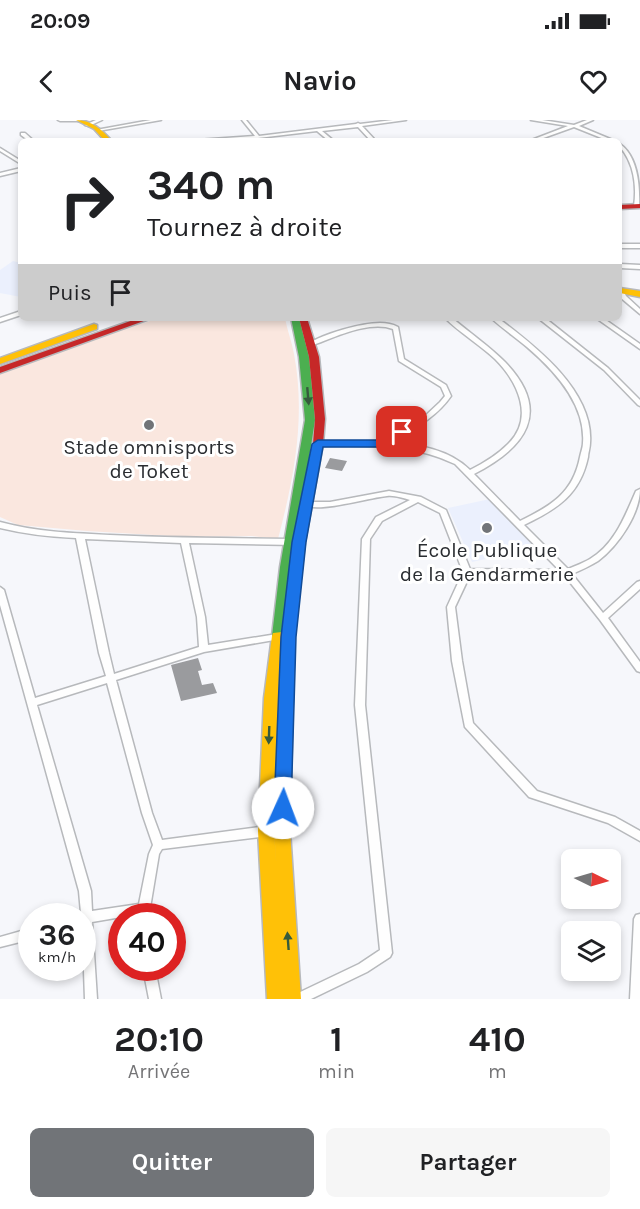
<!DOCTYPE html>
<html lang="fr">
<head>
<meta charset="utf-8">
<style>
	body { margin:0; font-family:Karla,sans-serif; background:#f6f6f6; color:#202124; height:100vh; display:flex; flex-direction:column; font-size:22px; white-space:nowrap }
	* { box-sizing:border-box; margin:0 }
	p { font-size:20px; color:#757577 }
	.icon { flex:none; width:33px; height:33px; fill:none; stroke:currentColor; stroke-width:2; stroke-linecap:round; stroke-linejoin:round }
	.map { position:relative; height:879px; overflow:hidden }
	.panel { display:flex; flex-direction:column; background:#fff; flex:1 }
	.panel>* { flex:none }
	.guide { position:absolute; left:18px; top:18px; width:604px; height:183px; border-radius:9px; box-shadow:0 3px 9px #0003; background:#fff; color:#202124; overflow:hidden }
	.needle { width:39px; rotate:95deg }
	.buttons { position:absolute; left:561px; top:729px; display:grid; gap:12px }
	.buttons a { display:grid; place-items:center; width:60px; height:60px; border-radius:9px; background:#fff; box-shadow:0 3px 9px #0003; font-size:30px }
	.speed { position:absolute; left:18px; top:783px; display:flex; gap:12px; font-size:30px; font-weight:700; text-align:center }
	.speed>* { display:grid; place-content:center; width:78px; height:78px; border-radius:50%; background:#fff; box-shadow:0 3px 9px #0003; line-height:1 }
	.speed small { font-size:15px; font-weight:400 }
	.speed .limit { border:9px solid #d22; background:#fff; color:#111 }
	.pin { position:absolute; display:grid; place-items:center; width:51px; height:51px; color:#fff; margin:-26px; border-radius:12px; box-shadow:0 3px 9px #0006 }
	.me { position:absolute; width:66px; margin:-33px; rotate:2deg; stroke-linejoin:round; filter:drop-shadow(0 0 4px #0008) }
	.turn { display:flex; align-items:center; gap:21px; height:126px; padding:0 30px; font-size:27px }
	.turn .icon { width:78px; height:78px; stroke-width:2.5 }
	.turn b { display:block; font-size:42px; line-height:51px }
	.then { display:flex; align-items:center; height:57px; padding:0 30px; background:#0003; gap:12px; font-size:22px }
	.eta { display:flex; justify-content:space-evenly; align-items:center; height:102px; text-align:center }
	.eta b { font-size:36px; font-weight:700; line-height:42px }
	.primary-button { display:flex; gap:12px; margin-top:auto; padding:12px 30px }
	.primary-button a { flex:1; height:69px; border-radius:9px; background:#717478; color:#fff; font-size:24px; font-weight:700; line-height:69px; text-align:center }
	.primary-button a+a { background:#f6f6f6; color:#202124 }
	.status { display:flex; justify-content:space-between; align-items:center; height:42px; padding:0 30px; background:#fff; direction:ltr }
	.status svg { height:16px; fill:currentColor }
	header { display:flex; justify-content:space-between; align-items:center; height:78px; padding:0 30px; background:#fff; font-size:27px; font-weight:700 }
	.map>svg:first-child { display:block }
	.built { fill:#ebf0fd }
	.green { fill:#fae7df }
	.building { fill:#9a9b9e }
	.lines { fill:none; stroke-linecap:round; stroke-linejoin:round }
	.street-casing { stroke:#b7b9bc; stroke-width:3 }
	.fast-casing { stroke:#b7b9bc; stroke-width:3 }
	.slow-casing { stroke:#b7b9bc; stroke-width:3 }
	.jam-casing { stroke:#b7b9bc; stroke-width:3 }
	.street { fill:#fefefe; fill-rule:evenodd }
	.fast { fill:#4caf50; fill-rule:evenodd }
	.slow { fill:#ffc107; fill-rule:evenodd }
	.jam { fill:#c62828; fill-rule:evenodd }
	.oneway { fill:#365a3c }
	.route { fill:#1a73e8; stroke:#114b97; stroke-width:1.5 }
	.poi-dot { fill:#717478; stroke:#fff; stroke-width:2 }
	.labels { text-anchor:middle; stroke-width:6; stroke-linejoin:round; paint-order:stroke }
	.poi-label { font-size:21px; fill:#2a2d31; stroke:#fff }
</style>
</head>
<body>
<div class="status"><b>20:09</b><svg viewBox="0 0 49 12"><path d="M0 12V9h3v3zM5 12V6h3v6zM10 12V3h3v9zM15 12V0h3v12zM26 1h20v11H26zM47 4h2v5h-2z"/></svg></div>
<header><svg class="icon" aria-label="back" viewBox="0 0 24 24"><path d="M15 5l-7 7 7 7"/></svg>Navio<svg class="icon" aria-label="heart" viewBox="0 0 24 24"><path d="M12 20l-8-8c-3-5 5-10 8-4 3-6 11-1 8 4z"/></svg></header>
<div class="map">
<svg width="640" height="879" viewBox="0 0 640 879">
	<rect width="100%" height="100%" fill="#f6f7fb"/>
	<path class="built" d="M13 141 21 143V177L0 173V150Z
		M490 379 515 405 535 428 472 442 448 388Z"/>
	<path class="green" d="M160 198H285C287 210 292 222 294 234 306 297 294 358 278 419L252 416 187 417 87 411 18 405 0 397V252L97 217Z"/>
	<path class="building" d="M330 338 347 341 342 351 325 348Z
		M198 538 202 550 198 551 202 565 213 563 217 573 181 581 171 545Z"/>
	<g class="lines">
		<g class="street-casing">
			<path id="street" d="M58 0H81L79 1H60Z
				M96 0H102L89 6 85 5Z
				M151 0H161L98 11 96 10Z
				M242 0H246L259 16 356 4 358 3 360 4 393 0H406L362 6 376 21H371L358 7 322 11 334 21H329L317 11 258 18 195 21 197 20 255 16Z
				M531 0H542L574 5 587 0H593L579 6 615 21H609L574 7 535 21H529L568 6Z
				M23 13H25L34 21H29L21 15V13Z
				M620 24C638 37 640 67 639 87L634 86C637 66 634 43 620 27Z
				M0 28 21 41V44L0 31Z
				M21 48V51L0 56V53Z
				M620 124H640V128H620Z
				M620 144 640 145V149L620 148Z
				M620 170H623L626 176 640 189V194L621 178Z
				M21 191V195L0 202V198Z
				M445 198H452C470 213 489 226 505 242 553 292 525 328 474 354L520 401C551 386 573 373 580 337 581 332 583 327 583 323 586 284 554 250 527 227 515 217 502 208 491 198H498C535 226 594 271 590 323 590 328 588 333 588 337 580 375 557 389 524 405L568 449C575 446 583 443 590 439 615 424 625 396 636 371L640 369C640 394 618 426 598 441 590 446 581 450 572 454L603 493 637 462 640 461V469L608 498 640 542V552L637 551 600 500 565 456 470 455 455 487 462 541 473 603 537 671 615 697 640 711V721L608 703 529 677 465 607 452 541 447 487 463 452 440 393 418 382 382 401 370 419 365 585 392 833 390 837 367 852 311 879H292L294 875 359 844 380 830 355 585 362 419 376 397 410 380C403 378 394 375 387 376 366 378 317 394 301 384L305 382H330L389 371 421 377 446 390 470 449 559 450 455 344C408 322 365 326 314 326L310 324 314 322H381L425 296 440 282 445 276 441 267 399 241 393 209C370 200 335 217 313 225H309L308 224C323 214 361 203 380 203 387 203 392 204 398 207L404 239 446 265 451 276C436 298 413 309 391 322 418 325 449 329 470 350 484 343 497 335 508 324 535 298 518 262 495 239 479 224 460 213 445 198Z
				M538 198H545L608 248 640 280V286L638 285 604 250Z
				M596 198H603L640 224V229Z
				M0 402C36 412 73 413 110 415 172 418 233 418 295 419L299 422 295 425 189 423 205 497 208 525 277 514 280 515 281 517 280 519 204 532 116 560 152 693 162 720 268 706 272 708 273 711 272 714 268 716 162 729 159 734 150 788V796H140L139 794 92 802 97 879H85L82 796H77L81 793 79 771 0 485V467L4 470 35 578 106 556 99 533 76 418C51 417 25 414 0 408ZM85 419 181 423 197 497 199 527 114 554 109 533ZM107 563 142 693 153 725 149 734 139 784 92 791 91 771 37 585Z
				M640 794V879H630L634 799 636 795Z
				M32 808V819L0 827V817Z
				M143 848H155L161 879H149Z"/>
		</g>
		<g class="fast-casing">
			<path id="fast" d="M291 198H299L309 237 315 300 292 447 284 516 283 519H273L272 516 280 447 305 300 299 237Z"/>
		</g>
		<g class="slow-casing">
			<path id="slow" d="M76 0C92 0 102 10 112 21H105L94 9Z
				M620 168 640 171V177L620 173Z
				M94 204 97 205V209L0 244V238Z
				M291 484 295 485 297 488 294 517 290 710 301 879H267L258 711 264 578 272 516 273 513 282 512 285 488 287 485ZM280 559 274 710 277 754 274 711Z"/>
		</g>
		<g class="jam-casing">
			<path id="jam" d="M640 84V88L620 89V85Z
				M139 198H152L0 253V247Z
				M299 198H307L319 237 325 299 323 324 305 422 297 488 295 491H287L285 488 293 422 313 324 315 299 309 237Z"/>
		</g>
		<use href="#street" class="street"/>
		<use href="#fast" class="fast"/>
		<use href="#slow" class="slow"/>
		<use href="#jam" class="jam"/>
	</g>
	<defs><path id="oneway-solid" d="M-6-.8H1V-3.2L6.5 0L1 3.2V.8H-6Z" transform="scale(1.5)"/></defs>
	<g class="oneway">
		<use href="#oneway-solid" transform="translate(308 276) rotate(85)"/>
		<use href="#oneway-solid" transform="translate(269 615) rotate(92)"/>
		<use href="#oneway-solid" transform="translate(288 821) rotate(-94)"/>
	</g>
	<path class="route" d="M402 309 407 312 406 315 384 327H323L306 422 296 517 291 688 289 694 283 696 277 694 274 688 281 517 292 422 312 324 318 320H381Z"/>
	<g class="poi-dot">
		<circle cx="149" cy="305" r="6"/>
		<circle cx="487" cy="408" r="6"/>
	</g>
	<g class="labels">
		<g class="poi-label">
			<text x="149" y="334">Stade omnisports<tspan x="149" dy="24">de Toket</tspan></text>
			<text x="487" y="437">École Publique<tspan x="487" dy="24">de la Gendarmerie</tspan></text>
		</g>
	</g>
</svg>
<div class="buttons">
<a><svg class="needle" viewBox="-14 -14 28 28"><path d="M0-13l5 13h-10z" fill="#e53935"/><path d="M0 13l5-13h-10z" fill="#757577"/></svg></a>
<a><svg class="icon" aria-label="layers" viewBox="0 0 24 24"><path d="M12 4l9 5-9 5-9-5zM3 14l9 5 9-5"/></svg></a>
</div>
<div class="speed"><div>36<small>km/h</small></div><div class="limit">40</div></div>
<div class="pin" style="left:402px;top:312px;background:#d93025"><svg class="icon" aria-label="arrive" viewBox="0 0 24 24"><path d="M6 21V4h12l-3 4 3 4H6"/></svg></div>
<svg class="me" style="left:283px;top:688px" viewBox="-20 -20 40 40"><circle r="19" fill="#fff"/><path d="M0-13L10 11 0 6-10 11z" fill="#1a73e8"/></svg>
<div class="guide">
<div class="turn"><svg class="icon" aria-label="right" viewBox="0 0 24 24"><path d="M7 20v-9h11M14 6l5 5-5 5"/></svg><div><b>340 m</b>Tournez à droite</div></div>
<div class="then">Puis<svg class="icon" aria-label="arrive" viewBox="0 0 24 24"><path d="M6 21V4h12l-3 4 3 4H6"/></svg></div>
</div>
</div>
<section class="panel">
<div class="eta">
<div><b>20:10</b><p>Arrivée</p></div>
<div><b>1</b><p>min</p></div>
<div><b>410</b><p>m</p></div>
</div>
<div class="primary-button"><a>Quitter</a><a>Partager</a></div>
</section>
</body>
</html>
